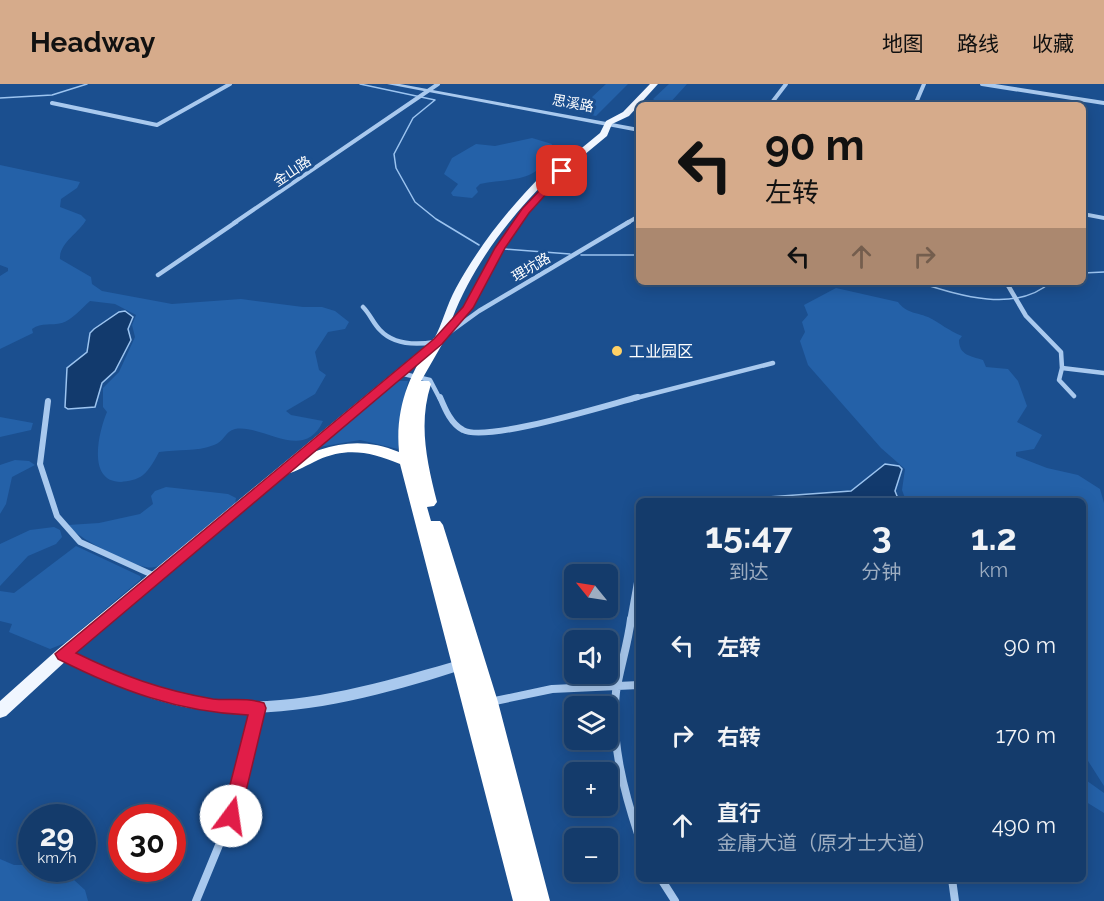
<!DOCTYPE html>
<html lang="zh">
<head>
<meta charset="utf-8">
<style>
	body { margin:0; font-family:Raleway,"Noto Sans SC",sans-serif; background:#1d4271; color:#f1f3f6; height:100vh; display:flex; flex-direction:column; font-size:22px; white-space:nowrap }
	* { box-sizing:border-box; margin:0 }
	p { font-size:20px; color:#9dadc1 }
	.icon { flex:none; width:33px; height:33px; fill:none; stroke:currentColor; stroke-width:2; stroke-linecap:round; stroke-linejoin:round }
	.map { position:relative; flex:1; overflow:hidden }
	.panel { position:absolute; left:636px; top:414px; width:450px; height:384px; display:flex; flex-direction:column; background:#143b6b; border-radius:9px; box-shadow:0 3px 15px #0003,0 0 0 2px #33557e }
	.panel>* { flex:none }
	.guide { position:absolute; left:636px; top:18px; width:450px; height:183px; border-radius:9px; box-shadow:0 3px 15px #0003,0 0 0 2px #33557e; background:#d6ab8b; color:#111; overflow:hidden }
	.needle { width:39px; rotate:300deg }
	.tools { position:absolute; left:564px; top:480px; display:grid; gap:12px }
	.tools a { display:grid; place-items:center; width:54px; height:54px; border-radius:9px; background:#143b6b; box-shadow:0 3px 15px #0003,0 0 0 2px #33557e; font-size:30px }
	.speed { position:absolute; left:18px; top:720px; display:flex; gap:12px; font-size:30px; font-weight:700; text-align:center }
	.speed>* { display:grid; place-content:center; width:78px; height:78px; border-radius:50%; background:#143b6b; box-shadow:0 3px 15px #0003,0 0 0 2px #33557e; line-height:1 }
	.speed small { font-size:15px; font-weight:400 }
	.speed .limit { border:9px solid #d22; background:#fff; color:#111 }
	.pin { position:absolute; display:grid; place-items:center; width:51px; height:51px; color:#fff; margin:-26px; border-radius:12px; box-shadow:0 3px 9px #0006 }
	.me { position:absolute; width:66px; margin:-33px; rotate:14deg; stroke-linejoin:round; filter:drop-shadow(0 0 4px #0008) }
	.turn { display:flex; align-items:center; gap:21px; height:126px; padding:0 30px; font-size:27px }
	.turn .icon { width:78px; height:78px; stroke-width:2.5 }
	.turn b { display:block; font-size:42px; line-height:51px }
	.lanes { display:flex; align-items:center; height:57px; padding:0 30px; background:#0003; justify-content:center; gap:30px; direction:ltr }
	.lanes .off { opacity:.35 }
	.eta { display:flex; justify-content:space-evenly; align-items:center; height:102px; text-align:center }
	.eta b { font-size:36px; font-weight:700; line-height:42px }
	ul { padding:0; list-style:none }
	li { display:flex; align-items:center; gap:18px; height:90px; padding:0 30px }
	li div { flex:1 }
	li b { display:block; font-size:22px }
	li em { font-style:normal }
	header { display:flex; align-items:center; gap:36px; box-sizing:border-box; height:84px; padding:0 30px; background:#d6ab8b; color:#111 }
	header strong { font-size:28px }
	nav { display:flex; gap:33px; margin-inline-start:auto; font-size:21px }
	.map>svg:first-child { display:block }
	.green { fill:#2461a8 }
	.water { fill:#123a6d; stroke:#9cc4f0; stroke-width:1.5 }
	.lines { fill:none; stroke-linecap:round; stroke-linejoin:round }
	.stream { stroke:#9cc4f0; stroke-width:1.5 }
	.minor-far3 { stroke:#a9c9ee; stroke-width:4 }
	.minor-far2 { stroke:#a9c9ee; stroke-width:4.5 }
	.minor-far1 { stroke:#a9c9ee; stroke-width:6 }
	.minor { stroke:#a9c9ee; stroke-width:8 }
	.tertiary { fill:#a9c9ee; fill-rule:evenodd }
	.primary { fill:#f0f6ff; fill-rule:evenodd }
	.motorway { fill:#fff; fill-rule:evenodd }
	.route { fill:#e11d48; stroke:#92132f; stroke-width:1.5 }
	.poi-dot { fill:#ffd166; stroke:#1b4f8f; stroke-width:2 }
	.labels { text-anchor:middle; stroke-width:6; stroke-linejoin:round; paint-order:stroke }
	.far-street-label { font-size:14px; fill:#fff; stroke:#1b4f8f }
	.poi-label { font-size:16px; fill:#fff; stroke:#1b4f8f; text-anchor:start }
</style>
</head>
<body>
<header>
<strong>Headway</strong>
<nav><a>地图</a><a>路线</a><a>收藏</a></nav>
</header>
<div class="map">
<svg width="1104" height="817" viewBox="0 0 1104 817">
	<rect width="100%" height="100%" fill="#1b4f8f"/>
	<path class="green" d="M606 0H628L596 32 576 28Z
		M669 0H687L668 21H660L653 15Z
		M532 54 552 60C542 101 512 93 480 100L476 104 478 108 472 114 453 112 451 109 458 100 444 90 452 74 476 60 495 62Z
		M0 81 80 98 77 104 61 115 60 123 81 131 86 136C79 149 59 159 60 175L91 193 92 200 102 207 172 220 241 215 303 223H322L335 227 349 238 345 245 328 248 315 268 319 286 326 291 315 310 286 327 291 331 323 337C304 379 264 340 235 345 225 347 224 358 214 361 196 368 178 365 159 368 155 376 149 386 143 391 137 396 128 397 121 398 86 398 99 347 107 328L103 323V304L119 288 135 253 132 241 136 231 115 220 90 217C82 224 72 236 62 239 51 242 42 238 32 245L33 249 0 265V192L8 187V184L0 181Z
		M836 204 898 218C906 229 915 228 928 233 940 239 949 247 962 252L959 256C959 271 970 272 983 276L986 283 1008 285 1018 297 1027 322 1017 338 1042 351 1034 365 1016 368V372L1047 384 1078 391 1100 405 1104 419V702L1083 669V417H906L902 406 905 385 881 364 808 281 800 257 805 248 802 238 808 231 804 221Z
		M397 297H408L402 323 398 365 360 356 319 363Z
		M0 333 33 339 31 346 0 353Z
		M15 376 29 377 35 381 12 393 6 420 0 430V381Z
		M166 403 228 410 236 414 235 420 168 478C161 481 153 485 146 483 131 481 75 453 68 441L99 439 140 430 153 420 151 412 155 407Z
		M54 443 60 446 62 453 56 460 28 472 0 502V460L30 446Z
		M76 462 140 492 141 495 65 559 50 565 9 548 12 540 0 537V507L14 509Z
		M1083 694 1104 709V729L1083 716Z
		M0 775 14 781H31L32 784 62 785 85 806 88 817H0Z"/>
	<path class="water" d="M125 227 133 233 128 245 131 256 115 287 102 299 95 323 68 325 65 323 67 284 87 268 90 249 94 245 119 228Z
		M885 380 899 382 902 385 895 407 899 417H764L768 413 851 407Z"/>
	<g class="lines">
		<path class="stream" d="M360 0 435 16 413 34 394 70 396 84 415 118 436 135 479 161
			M0 14 52 11 87 0
			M505 165 570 170
			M581 171H639
			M1083 189 1104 188
			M917 198C958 211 1015 230 1051 198"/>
		<path class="minor-far3" d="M982 0 1104 19
			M52 19 157 41 230 0
			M770 21 786 0
			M915 21 924 0
			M234 139 438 0
			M627 139 639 132"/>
		<path class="minor-far2" d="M158 191 236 138
			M1006 198 1026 232 1061 268 1062 284 1104 289
			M363 223C370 230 373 239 380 246 394 261 417 261 435 258
			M450 248 479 227 629 138
			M1062 284 1059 296 1074 312
			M399 289 430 296 440 315
			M632 315 773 279"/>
		<path class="minor-far1" d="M440 313C445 325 451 340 463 346 486 359 607 321 638 313
			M48 317 40 380 57 432 80 458 157 493
			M630 537 639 487"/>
		<path class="minor" d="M631 535C628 560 620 583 616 608 610 656 624 708 639 753
			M490 618 552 605 639 601
			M661 795 675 817
			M952 795 955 817
			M196 817 231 732 258 624"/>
		<path class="tertiary" d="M387 0H400L639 44V48Z
			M1083 128 1104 132V136L1083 132Z
			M63 565C74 569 85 575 96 581 115 590 135 599 155 605 258 636 363 604 463 575L467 576 469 580 467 584C376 614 263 645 168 619 129 609 94 591 59 573L57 570 59 567Z"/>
		<path class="primary" d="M650 0H658L629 32 612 40 607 52 578 76 529 129 505 164 473 224 442 259 69 574 6 632 0 634V617L57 566 434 255C442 241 447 220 456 204 479 162 509 124 543 90H549V94C509 134 473 181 452 235L463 223 495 164 523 125 572 72 600 49 606 37 623 28Z"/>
		<path class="motorway" d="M438 253 444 257 421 297H429L431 300C418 340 427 378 437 418L434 422 427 423 431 437H440L443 441 498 618 550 817H513L400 380C371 368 347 363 318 376 307 381 298 387 287 390L280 385 282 382C322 362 356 350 399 368 395 324 409 290 434 254Z"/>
	</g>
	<path class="route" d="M559 86 567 87 529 129 505 164 473 224 442 260 76 569C123 592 161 606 213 615 229 617 248 613 264 619L266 624 240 732 237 738 231 741 224 738 222 732 248 631C178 628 119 606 58 575L55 570 434 255 463 223 495 164 522 125Z"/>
	<circle class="poi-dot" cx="617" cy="267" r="6"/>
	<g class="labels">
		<g class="far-street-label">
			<text transform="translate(573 19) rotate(10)" y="5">思溪路</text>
			<text transform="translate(292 87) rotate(-34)" y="5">金山路</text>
			<text transform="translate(531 183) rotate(-31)" y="5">理坑路</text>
		</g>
		<g class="poi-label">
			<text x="629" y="273">工业园区</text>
		</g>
	</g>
</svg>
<div class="tools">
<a><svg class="needle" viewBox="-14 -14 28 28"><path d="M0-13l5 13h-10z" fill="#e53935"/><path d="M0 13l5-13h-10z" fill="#9dadc1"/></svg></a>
<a><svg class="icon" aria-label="sound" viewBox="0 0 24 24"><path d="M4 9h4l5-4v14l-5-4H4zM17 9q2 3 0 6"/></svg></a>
<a><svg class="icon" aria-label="layers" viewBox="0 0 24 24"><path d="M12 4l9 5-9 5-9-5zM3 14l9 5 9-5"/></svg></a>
<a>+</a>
<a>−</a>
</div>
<div class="speed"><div>29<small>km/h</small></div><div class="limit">30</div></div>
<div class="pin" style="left:562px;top:87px;background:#d93025"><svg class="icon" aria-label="arrive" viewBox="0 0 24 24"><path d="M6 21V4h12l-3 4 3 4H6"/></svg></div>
<svg class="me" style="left:231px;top:732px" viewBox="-20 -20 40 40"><circle r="19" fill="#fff"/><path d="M0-13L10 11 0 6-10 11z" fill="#e11d48"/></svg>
<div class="guide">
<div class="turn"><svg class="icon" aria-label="left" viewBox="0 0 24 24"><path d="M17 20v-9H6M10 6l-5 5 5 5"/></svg><div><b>90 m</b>左转</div></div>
<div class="lanes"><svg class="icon" aria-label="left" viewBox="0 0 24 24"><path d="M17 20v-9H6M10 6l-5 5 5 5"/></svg><svg class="icon off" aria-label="ahead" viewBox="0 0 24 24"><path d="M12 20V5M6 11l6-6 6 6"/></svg><svg class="icon off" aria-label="right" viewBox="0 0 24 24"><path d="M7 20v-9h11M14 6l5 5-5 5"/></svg></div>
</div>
<section class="panel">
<div class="eta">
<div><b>15:47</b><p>到达</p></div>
<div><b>3</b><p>分钟</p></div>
<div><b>1.2</b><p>km</p></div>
</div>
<ul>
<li><svg class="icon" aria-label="left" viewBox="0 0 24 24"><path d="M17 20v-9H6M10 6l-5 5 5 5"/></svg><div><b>左转</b></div><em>90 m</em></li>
<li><svg class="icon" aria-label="right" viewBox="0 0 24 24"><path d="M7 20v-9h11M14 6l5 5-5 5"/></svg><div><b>右转</b></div><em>170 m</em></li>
<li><svg class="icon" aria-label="ahead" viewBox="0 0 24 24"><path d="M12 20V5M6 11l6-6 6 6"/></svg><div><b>直行</b><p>金庸大道（原才士大道）</p></div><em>490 m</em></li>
</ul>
</section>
</div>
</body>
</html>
